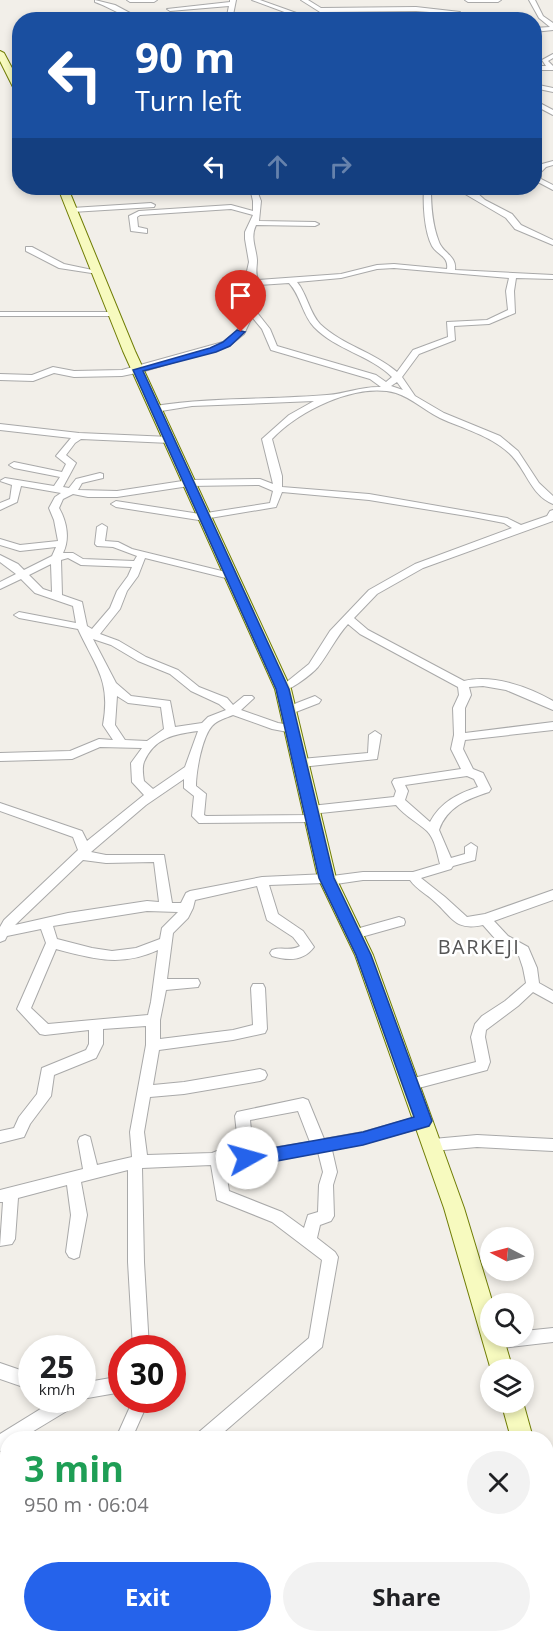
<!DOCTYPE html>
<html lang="en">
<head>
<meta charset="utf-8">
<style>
	body { margin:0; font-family:"Open Sans",sans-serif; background:#f2f2f2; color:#202124; height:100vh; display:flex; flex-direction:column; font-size:22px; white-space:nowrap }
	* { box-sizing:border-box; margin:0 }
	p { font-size:20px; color:#757577 }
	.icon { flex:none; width:33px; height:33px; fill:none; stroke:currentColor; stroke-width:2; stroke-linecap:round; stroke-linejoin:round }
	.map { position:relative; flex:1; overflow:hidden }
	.side { position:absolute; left:0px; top:1431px; width:554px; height:212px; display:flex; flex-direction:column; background:#fff; border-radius:24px 24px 0 0; box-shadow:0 3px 9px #0003 }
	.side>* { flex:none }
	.top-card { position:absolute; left:12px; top:12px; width:530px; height:183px; border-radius:24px; box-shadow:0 3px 9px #0003; background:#1a4fa0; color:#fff; overflow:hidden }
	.needle { width:39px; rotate:276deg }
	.buttons { position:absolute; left:480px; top:1227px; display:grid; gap:12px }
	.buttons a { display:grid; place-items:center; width:54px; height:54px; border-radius:50%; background:#fff; box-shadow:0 3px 9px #0003; font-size:30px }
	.speed { position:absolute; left:18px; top:1335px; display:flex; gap:12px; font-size:30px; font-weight:700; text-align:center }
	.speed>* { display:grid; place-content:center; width:78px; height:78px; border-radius:50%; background:#fff; box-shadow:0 3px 9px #0003; line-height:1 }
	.speed small { font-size:15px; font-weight:400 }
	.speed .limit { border:9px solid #d22; background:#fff; color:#111 }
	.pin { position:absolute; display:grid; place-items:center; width:51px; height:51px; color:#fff; margin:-62px -26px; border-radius:50% 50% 50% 0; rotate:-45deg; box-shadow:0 0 6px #0007 }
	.pin .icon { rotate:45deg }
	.me { position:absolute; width:66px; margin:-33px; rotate:83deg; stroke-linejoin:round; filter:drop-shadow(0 0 4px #0008) }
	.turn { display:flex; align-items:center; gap:21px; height:126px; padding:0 24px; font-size:27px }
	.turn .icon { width:78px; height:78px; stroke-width:2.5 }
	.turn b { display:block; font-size:42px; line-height:51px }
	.lanes { display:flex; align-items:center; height:57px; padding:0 24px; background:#0003; justify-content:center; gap:30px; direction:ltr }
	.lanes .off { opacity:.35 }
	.round { display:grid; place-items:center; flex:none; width:63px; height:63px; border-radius:32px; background:#f2f2f2 }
	.head { display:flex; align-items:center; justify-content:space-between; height:102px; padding:0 24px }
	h1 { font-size:36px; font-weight:700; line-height:45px; color:#1e9e55 }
	.action { display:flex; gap:12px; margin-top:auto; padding:12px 24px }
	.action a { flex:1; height:69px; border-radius:36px; background:#2563eb; color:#fff; font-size:24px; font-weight:700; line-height:69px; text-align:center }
	.action a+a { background:#f2f2f2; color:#202124 }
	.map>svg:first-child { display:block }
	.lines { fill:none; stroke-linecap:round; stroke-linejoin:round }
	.street-casing { stroke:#a9a9a9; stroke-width:2 }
	.secondary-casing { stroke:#707d05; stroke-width:2 }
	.street { fill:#fff; fill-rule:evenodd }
	.secondary { fill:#f7fabf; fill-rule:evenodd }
	.route { fill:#2563eb; stroke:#184099; stroke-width:1.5 }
	.labels { text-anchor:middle; stroke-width:5; stroke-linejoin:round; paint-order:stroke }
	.quarter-label { font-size:20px; letter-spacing:1.5px; fill:#555; stroke:#fff }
</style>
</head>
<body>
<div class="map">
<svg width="553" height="1642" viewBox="0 0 553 1642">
	<rect width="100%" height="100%" fill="#f2efe9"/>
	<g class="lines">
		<g class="street-casing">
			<path id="street" d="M95 0 115 5 143 20C128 20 110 7 95 2Z
				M127 0H157L154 2H130Z
				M230 0H236L232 20H226L229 6 170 11 167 9 230 2Z
				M252 0H260L316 20H306Z
				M301 0H308L321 8 416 7 460 12 457 14 416 11 320 12Z
				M465 0H501L498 2H468Z
				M529 0H535L543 16 553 23V30L534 32V28L550 27 539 18Z
				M553 54V58L548 61 553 66V70H534V66H546L542 60Z
				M534 84 553 88V92L534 88Z
				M534 100 553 110V115L534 105Z
				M553 161V165L546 167 541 172V179L553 185V190L536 181 534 171 542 164Z
				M250 188H256L261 201 259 221 315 222 319 224 315 226 256 225C250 238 256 247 257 260 257 268 255 272 258 280L341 274 377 265 394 264 447 269C449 256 437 255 432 246 424 231 423 203 424 188H431C431 206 432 224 439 242 443 253 457 256 455 270L553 275V279L516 278 514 291 515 313 489 324 454 326 455 340 419 354 402 377 415 396 444 413 500 436 518 451 539 483 553 496V504C530 495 526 468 509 453 489 435 464 429 440 418 425 411 412 398 396 393 356 382 299 411 272 439L282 476V487L369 494 507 518 521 525 547 516 550 511 553 510V521L423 568 377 594 354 618 368 630 464 681C493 674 529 687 553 701V710L506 690 483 686 469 687 471 695 465 708V733L553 722V730L465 740 463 749 473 769 483 773 491 789 489 792C467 799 447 807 439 830L451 858 465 854V847L471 843 477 847 475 860 453 866 451 869 421 878 445 897 467 917 485 914 553 890V900L494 921 508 936 528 947 537 968 539 983 553 991V1003L533 992 518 1006 486 1030 485 1037 490 1062 487 1070 411 1090 406 1088 404 1084 406 1080 476 1062 471 1037 475 1024 482 1016 505 1001 526 983 523 968 518 953 498 942 483 925C455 931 453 918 435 902 427 894 417 890 410 880H363L329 885 324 883 269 885 278 914 303 931 314 947C304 961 288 961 272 956L270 953 272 950C283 946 289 952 300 946L293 937 267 920 257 886 195 900 193 908 188 918 173 933 167 979H198L200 983 198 987 166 990 160 1020V1039L233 1030 253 1025 251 988 253 984H263L265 988 267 1029 265 1033 233 1040 159 1050 153 1085 184 1082 260 1069 265 1071 267 1075 265 1079 260 1081 184 1094 150 1097 144 1132 147 1155 212 1153 217 1151 239 1152 235 1116 237 1112 303 1098 308 1100 324 1139 363 1132 424 1115 429 1117 431 1121 429 1125 424 1127 363 1144 332 1150 337 1172 333 1185 334 1216 331 1221 320 1225 317 1238 335 1252 338 1257 322 1347 217 1438H197L199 1432 309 1338 322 1260 272 1222 217 1200 211 1165 142 1168 144 1262 149 1348H133L128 1262V1170L81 1182 87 1215 79 1257 74 1259 69 1257 66 1252 71 1215 67 1185 18 1198 15 1239 12 1244 0 1246 3 1202H0V1190L83 1169 78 1141 80 1137 85 1135 90 1137 97 1165 132 1157 130 1132 146 1045V1026L103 1029V1044L96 1058 54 1075 51 1096 30 1124 24 1137 0 1143V1131L14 1128 19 1117 37 1094 42 1068 86 1050 89 1044V1030L45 1035 40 1034 17 1009 46 943 41 929 7 936 5 940 0 942V927L4 920 78 850 73 837 0 811V803L82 831 87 841 144 795 132 782 131 763 142 748 100 747 72 759 0 761V753L70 751 99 739 113 740 103 725C111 680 96 668 78 629L19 618 14 615 19 612 76 623 73 606 35 593 21 579 0 589V582L16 574 0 562V555L18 564 24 570 52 556 56 547 20 551 0 545V539L20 545 58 541 54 520 49 508 55 497 61 493 21 486 17 502 0 510V503L10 499 12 485 0 481 5 478 54 486 60 477 14 468 9 465 14 462 62 472 66 464 56 456 71 438 0 430V424L79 433 170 437 175 440 170 443 81 439 75 443 66 455 76 463 63 487 69 488 76 479 100 473 103 474V478L82 483 78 490 117 491 189 480 260 479 273 484 262 439 289 415 314 401 192 406 155 412 151 409 155 406C213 397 269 400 327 395 345 394 362 386 381 387L370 379 271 350 262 329 252 317 244 334 229 346 141 372 122 376 74 377 54 373 33 381 0 380V374L32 375 53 367 74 371 122 370 223 342 237 331 253 291 247 271 249 262 245 239V232L253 215 231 209 140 215 137 217 138 227 147 229V233L131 231 129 216 139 211 231 205 253 211V201ZM394 268 509 278 506 291 508 310 487 320 447 322 448 337 413 350 397 372C374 352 342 345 320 324 309 312 307 294 297 282L341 278 377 269ZM289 283C301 296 302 314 314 327 336 350 370 355 392 377L386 382 376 375 277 346 270 329 255 310 261 291 259 285ZM397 382 403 390 391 386ZM259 485 273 491 270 503 200 514 116 501 111 504 116 507 205 521 210 518 276 507 282 492 369 500 473 517 504 523 512 528 415 564 369 590 330 631 309 664 278 689 279 691C288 693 312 674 318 667 329 653 336 637 348 624L360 634 458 687 459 695 453 708 454 735 451 749 461 769 394 779 392 782 396 791 394 797 311 806 305 810 311 814 396 805C405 816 417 822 427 831 435 839 437 853 440 864L413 872H363L332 876 327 874 262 877 190 891 186 893 181 903H172L164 855H106L91 852 146 805 184 779V788L194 796 192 816 199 823 316 822 318 819 316 816 312 815 206 816 204 815 206 794 196 786C196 772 202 737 212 726 217 720 226 718 233 715L272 729 293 733 299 729 297 726 278 723 241 710 254 698 252 696H244L233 705 227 698 199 687 178 670 146 657 119 641 100 634 120 609 127 591 138 576 145 558 230 579 234 578V574L132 549 118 542 105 541 107 527 102 524 97 527 95 544 97 546 113 547 137 556 134 561 83 559 73 553H63C70 539 67 522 59 508L63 499 73 494 88 497H117L189 486ZM68 558 81 565 132 567 128 576 117 591 110 608 92 629 87 626 82 602 62 595 61 560ZM51 564 52 592 43 589 29 575ZM93 639 111 645 138 661 170 674 191 691 219 704 226 710 208 717 202 723 175 727 170 701 131 696 116 683ZM117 696 128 703 161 707 164 729 147 741 125 740 115 725ZM198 731 185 767 153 789 144 781C143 775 142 767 144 762 154 738 174 734 198 731ZM467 776 474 779 478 787C457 794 441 802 430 822L405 800 408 791 405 785ZM83 860 106 863 154 862 159 902 147 901 68 913 15 925ZM147 911 178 912 162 928 160 939 136 948 112 951 92 948 57 939 53 926ZM56 949C94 959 121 967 158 950L151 1002 148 1015 48 1024 31 1008ZM298 1111 310 1142 253 1151 250 1120ZM318 1152 323 1172 319 1185 318 1212 308 1215 304 1228 282 1212 229 1191 225 1165 261 1163Z
				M455 188H464L476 192 485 200 512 214 521 225 553 240V245L515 229 506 218Z
				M151 203 155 205 154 207 72 212 68 210 72 208Z
				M26 247H32L64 264 102 272 98 274 59 268 26 251Z
				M0 312H115L119 314 115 316H0Z
				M315 696 321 700 319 703 288 715 282 711 284 708Z
				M375 731 381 735 377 759 301 767 295 763 301 759 368 753 369 735Z
				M399 917 404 919 405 922 404 925 354 939 349 937 348 934 349 931Z
				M477 1135 553 1139V1151L477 1147 433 1151 428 1149 426 1145 428 1141 433 1139Z
				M553 1328V1342L494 1349 488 1347 486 1342 490 1336H524V1331Z
				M0 1363 32 1374V1390L0 1379Z
				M122 1376V1392L82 1399V1383Z
				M55 1400H77L75 1406 22 1438H8V1448L0 1451V1434Z
				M133 1400H149L132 1438H116Z
				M553 1552V1570L546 1571V1553Z
				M13 1635H32L29 1642H10Z"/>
		</g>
		<g class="secondary-casing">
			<path id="secondary" d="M0 51 4 53 20 83V95L16 93 0 61Z
				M58 188H68L135 351 291 689 336 878 373 955 464 1208 493 1304H490V1336H503L513 1370H491L444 1208 355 955 318 878 275 689 123 351Z
				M501 1402H523L533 1438H511Z
				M546 1508 553 1511V1556L546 1553Z"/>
		</g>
		<use href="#street" class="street"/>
		<use href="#secondary" class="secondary"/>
	</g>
	<path class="route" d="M237 330 245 332 230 346 216 352 143 371 289 689 334 878 371 955 432 1121 429 1126 363 1145 261 1164 241 1163 239 1158 241 1153 261 1150 363 1132 414 1117 356 955 319 878 276 689 133 370 210 348 223 342Z"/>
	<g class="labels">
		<g class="quarter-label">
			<text x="479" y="954">BARKEJI</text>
		</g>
	</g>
</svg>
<div class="buttons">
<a><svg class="needle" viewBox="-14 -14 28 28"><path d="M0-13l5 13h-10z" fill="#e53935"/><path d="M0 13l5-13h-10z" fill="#757577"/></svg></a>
<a><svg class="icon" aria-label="search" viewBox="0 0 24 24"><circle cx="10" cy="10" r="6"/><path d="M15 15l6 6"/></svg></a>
<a><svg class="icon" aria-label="layers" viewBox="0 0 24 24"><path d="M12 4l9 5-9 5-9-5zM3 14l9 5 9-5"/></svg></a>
</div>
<div class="speed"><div>25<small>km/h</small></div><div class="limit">30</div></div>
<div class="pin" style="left:241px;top:332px;background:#d93025"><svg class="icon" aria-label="arrive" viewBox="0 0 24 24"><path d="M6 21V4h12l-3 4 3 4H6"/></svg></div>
<svg class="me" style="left:247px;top:1158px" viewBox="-20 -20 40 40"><circle r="19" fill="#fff"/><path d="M0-13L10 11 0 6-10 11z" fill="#2563eb"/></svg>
<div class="top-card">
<div class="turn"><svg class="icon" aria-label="left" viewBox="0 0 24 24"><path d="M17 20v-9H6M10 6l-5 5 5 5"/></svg><div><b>90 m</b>Turn left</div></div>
<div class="lanes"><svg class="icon" aria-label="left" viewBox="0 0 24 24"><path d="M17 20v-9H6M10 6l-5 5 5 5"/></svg><svg class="icon off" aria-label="ahead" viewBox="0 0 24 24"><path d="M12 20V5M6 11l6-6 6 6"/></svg><svg class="icon off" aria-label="right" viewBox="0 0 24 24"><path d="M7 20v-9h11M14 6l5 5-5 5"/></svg></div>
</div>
<section class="side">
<div class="head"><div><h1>3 min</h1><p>950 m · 06:04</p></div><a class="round"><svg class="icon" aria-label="close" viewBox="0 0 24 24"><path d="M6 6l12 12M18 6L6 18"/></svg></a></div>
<div class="action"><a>Exit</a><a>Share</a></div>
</section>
</div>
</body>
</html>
